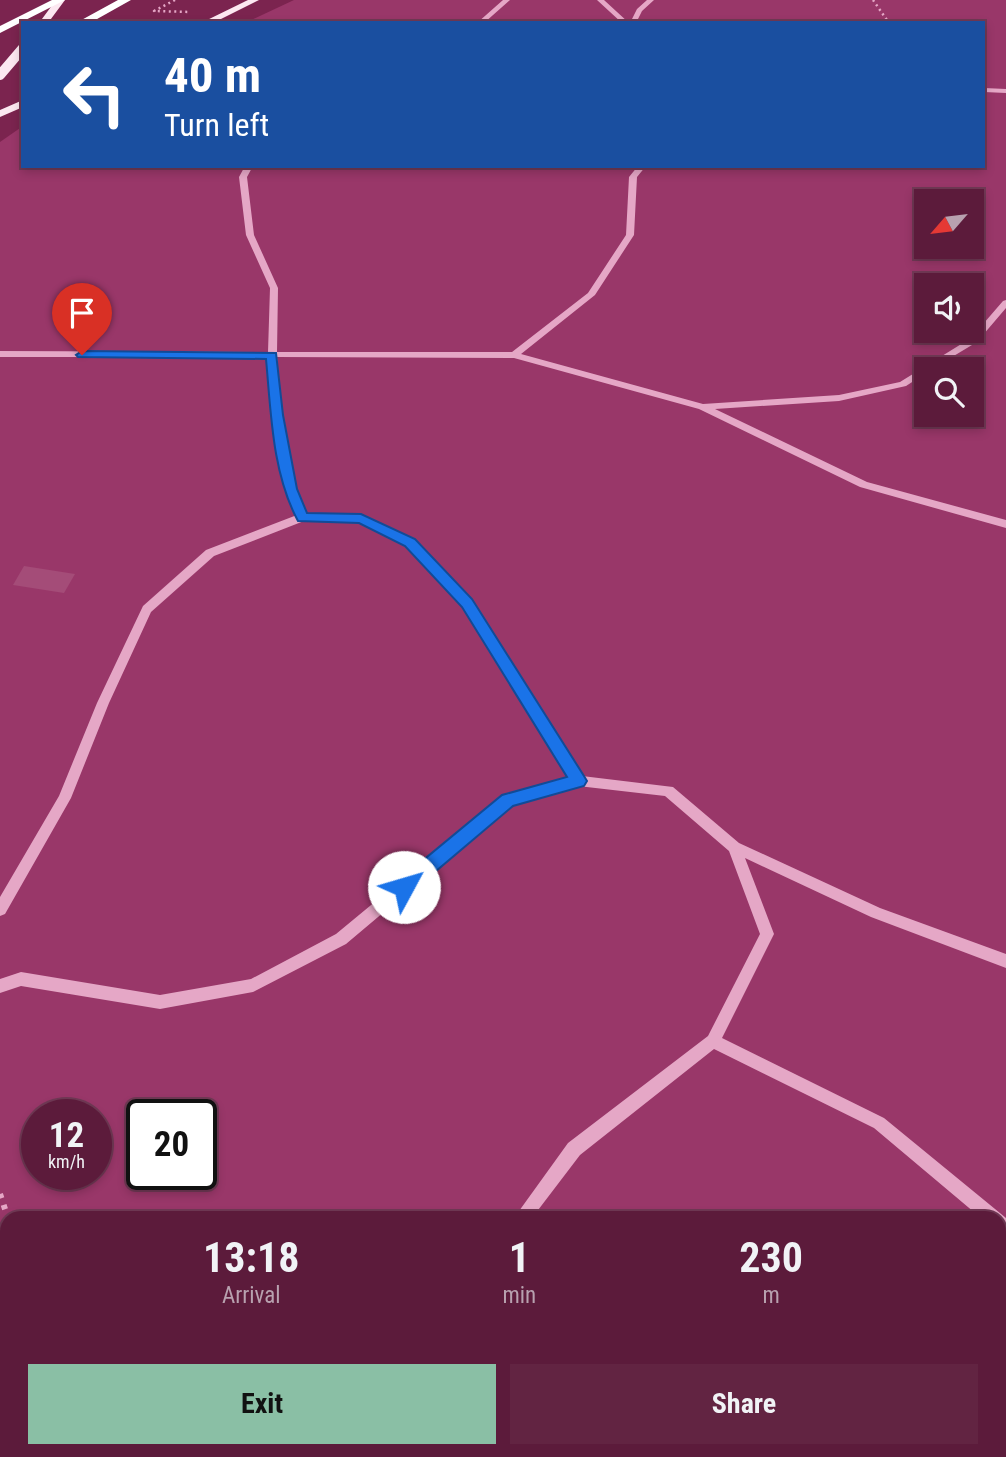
<!DOCTYPE html>
<html lang="en">
<head>
<meta charset="utf-8">
<style>
	body { margin:0; font-family:"Roboto Condensed",sans-serif; background:#622442; color:#f1f3f6; height:100vh; display:flex; flex-direction:column; font-size:26px; white-space:nowrap }
	* { box-sizing:border-box; margin:0 }
	p { font-size:23px; color:#b8a1af }
	.icon { flex:none; width:38px; height:38px; fill:none; stroke:currentColor; stroke-width:2; stroke-linecap:round; stroke-linejoin:round }
	.map { position:relative; flex:1; overflow:hidden }
	.side { position:absolute; left:0px; top:1211px; width:1006px; height:247px; display:flex; flex-direction:column; background:#5c1b3b; border-radius:21px 21px 0 0; box-shadow:0 4px 10px #0003,0 0 0 2px #713955 }
	.side>* { flex:none }
	.banner { position:absolute; left:21px; top:21px; width:964px; height:147px; border-radius:0px; box-shadow:0 4px 10px #0003,0 0 0 2px #713955; background:#1a4fa0; color:#fff; overflow:hidden }
	.needle { width:46px; rotate:242deg }
	.controls { position:absolute; left:914px; top:189px; display:grid; gap:14px }
	.controls a { display:grid; place-items:center; width:70px; height:70px; border-radius:0px; background:#5c1b3b; box-shadow:0 4px 10px #0003,0 0 0 2px #713955; font-size:35px }
	.speed { position:absolute; left:21px; top:1099px; display:flex; gap:14px; font-size:35px; font-weight:700; text-align:center }
	.speed>* { display:grid; place-content:center; width:91px; height:91px; border-radius:50%; background:#5c1b3b; box-shadow:0 4px 10px #0003,0 0 0 2px #713955; line-height:1 }
	.speed small { font-size:18px; font-weight:400 }
	.speed .limit { border:4px solid #111; border-radius:10px; background:#fff; color:#111 }
	.pin { position:absolute; display:grid; place-items:center; width:60px; height:60px; color:#fff; margin:-72px -30px; border-radius:50% 50% 50% 0; rotate:-45deg; box-shadow:0 0 7px #0007 }
	.pin .icon { rotate:45deg }
	.me { position:absolute; width:77px; margin:-38px; rotate:51deg; stroke-linejoin:round; filter:drop-shadow(0 0 5px #0008) }
	.turn { display:flex; align-items:center; gap:24px; height:147px; padding:0 28px; font-size:32px }
	.turn .icon { width:91px; height:91px; stroke-width:2.5 }
	.turn b { display:block; font-size:49px; line-height:60px }
	.eta { display:flex; justify-content:space-evenly; align-items:center; height:119px; text-align:center }
	.eta b { font-size:42px; font-weight:700; line-height:49px }
	.button { display:flex; gap:14px; margin-top:auto; padding:14px 28px }
	.button a { flex:1; height:80px; border-radius:0px; background:#8abfa5; color:#111; font-size:28px; font-weight:700; line-height:80px; text-align:center }
	.button a+a { background:#622442; color:#f1f3f6 }
	.map>svg:first-child { display:block }
	.green { fill:#993769; fill-rule:evenodd }
	.building { fill:#a44c78 }
	.lines { fill:none; stroke-linecap:round; stroke-linejoin:round }
	.path-far1 { stroke:#e5a7c6; stroke-width:2.5; stroke-dasharray:2 3.5; stroke-linecap:butt }
	.path { stroke:#e5a7c6; stroke-width:6; stroke-dasharray:4.5 7; stroke-linecap:butt }
	.minor { fill:#e5a7c6; fill-rule:evenodd }
	.major { fill:#fce8f1; fill-rule:evenodd }
	.highway { fill:#fff; fill-rule:evenodd }
	.major-bridge { stroke:#fce8f1; stroke-width:10 }
	.route { fill:#1a73e8; stroke:#114b97; stroke-width:2 }
</style>
</head>
<body>
<div class="map">
<svg width="1006" height="1457" viewBox="0 0 1006 1457">
	<rect width="100%" height="100%" fill="#7b244f"/>
	<path class="green" d="M294 0H1006V1457H0V142L23 126V166H984V23H245ZM926 201H971V247H926ZM926 285H971V331H926ZM926 369H971V415H926ZM37 1115H96V1174H37ZM142 1115H201V1174H142ZM7 1218H999V1451H7Z"/>
	<path class="building" d="M24 566 75 574 64 593 13 585Z"/>
	<g class="lines">
		<path class="path-far1" d="M175 0 154 11 190 12
			M873 0 889 23"/>
		<path class="path" d="M0 1194 8 1218
			M97 1451 102 1457
			M667 1451 671 1457
			M0 1454 9 1451"/>
		<path class="minor" d="M503 0H510L484 23H477Z
			M597 0H604L629 23H622Z
			M647 0H654L642 11 636 23H630L637 9Z
			M984 88 1006 89V93L984 92Z
			M245 166H253L247 177 254 235 278 288 277 352H512L588 293 626 235 629 177 638 166H646L637 177 634 235 595 295 521 354 703 404 839 395 900 382 971 338 1003 301 1006 300V308L977 342 932 369H926V373L906 386 839 401 715 409 867 482 1006 520V528L860 487 699 409 514 358 277 357 282 415 295 489 307 513 361 514 414 539 471 600 582 776 673 787 739 843 880 908 1006 954V968L871 917 745 858 774 934 722 1038 884 1118 1006 1218V1236L999 1233V1218H981L874 1128 714 1049 580 1155 532 1218H514L568 1143 708 1036 760 934 729 851 665 796 578 786 512 804 346 944 253 992 160 1009 21 986 0 993V979L21 972 160 995 251 979 336 934 503 796 569 778 463 606 406 545 359 522 304 521 214 556 151 612 109 703 71 798 5 914 0 916V897L59 796 97 703 143 606 206 550 297 515 285 489 272 415 268 357H0V351L268 352 270 288 246 235 239 177Z
			M335 1451H356L354 1457H333Z"/>
		<path class="major" d="M56 0H65L48 23H39Z
			M248 0H259L213 23H201Z
			M23 100V107L0 117V110Z"/>
		<path class="highway" d="M52 0H65L0 33V26Z
			M118 0H131L90 23H76Z"/>
		<path class="major-bridge" d="M0 75 23 48"/>
	</g>
	<path class="route" d="M82 351 276 353 283 415 297 489 307 513 361 514 415 539 472 599 584 776 587 781 584 786 513 806 410 893 404 895 398 893 395 887 398 881 502 795 567 777 462 607 405 546 359 523 298 521C272 473 271 412 266 359L78 357 76 355Z"/>
</svg>
<div class="controls">
<a><svg class="needle" viewBox="-14 -14 28 28"><path d="M0-13l5 13h-10z" fill="#e53935"/><path d="M0 13l5-13h-10z" fill="#b8a1af"/></svg></a>
<a><svg class="icon" aria-label="sound" viewBox="0 0 24 24"><path d="M4 9h4l5-4v14l-5-4H4zM17 9q2 3 0 6"/></svg></a>
<a><svg class="icon" aria-label="search" viewBox="0 0 24 24"><circle cx="10" cy="10" r="6"/><path d="M15 15l6 6"/></svg></a>
</div>
<div class="speed"><div>12<small>km/h</small></div><div class="limit">20</div></div>
<div class="pin" style="left:82px;top:355px;background:#d93025"><svg class="icon" aria-label="arrive" viewBox="0 0 24 24"><path d="M6 21V4h12l-3 4 3 4H6"/></svg></div>
<svg class="me" style="left:404px;top:887px" viewBox="-20 -20 40 40"><circle r="19" fill="#fff"/><path d="M0-13L10 11 0 6-10 11z" fill="#1a73e8"/></svg>
<div class="banner">
<div class="turn"><svg class="icon" aria-label="left" viewBox="0 0 24 24"><path d="M17 20v-9H6M10 6l-5 5 5 5"/></svg><div><b>40 m</b>Turn left</div></div>
</div>
<section class="side">
<div class="eta">
<div><b>13:18</b><p>Arrival</p></div>
<div><b>1</b><p>min</p></div>
<div><b>230</b><p>m</p></div>
</div>
<div class="button"><a>Exit</a><a>Share</a></div>
</section>
</div>
</body>
</html>
